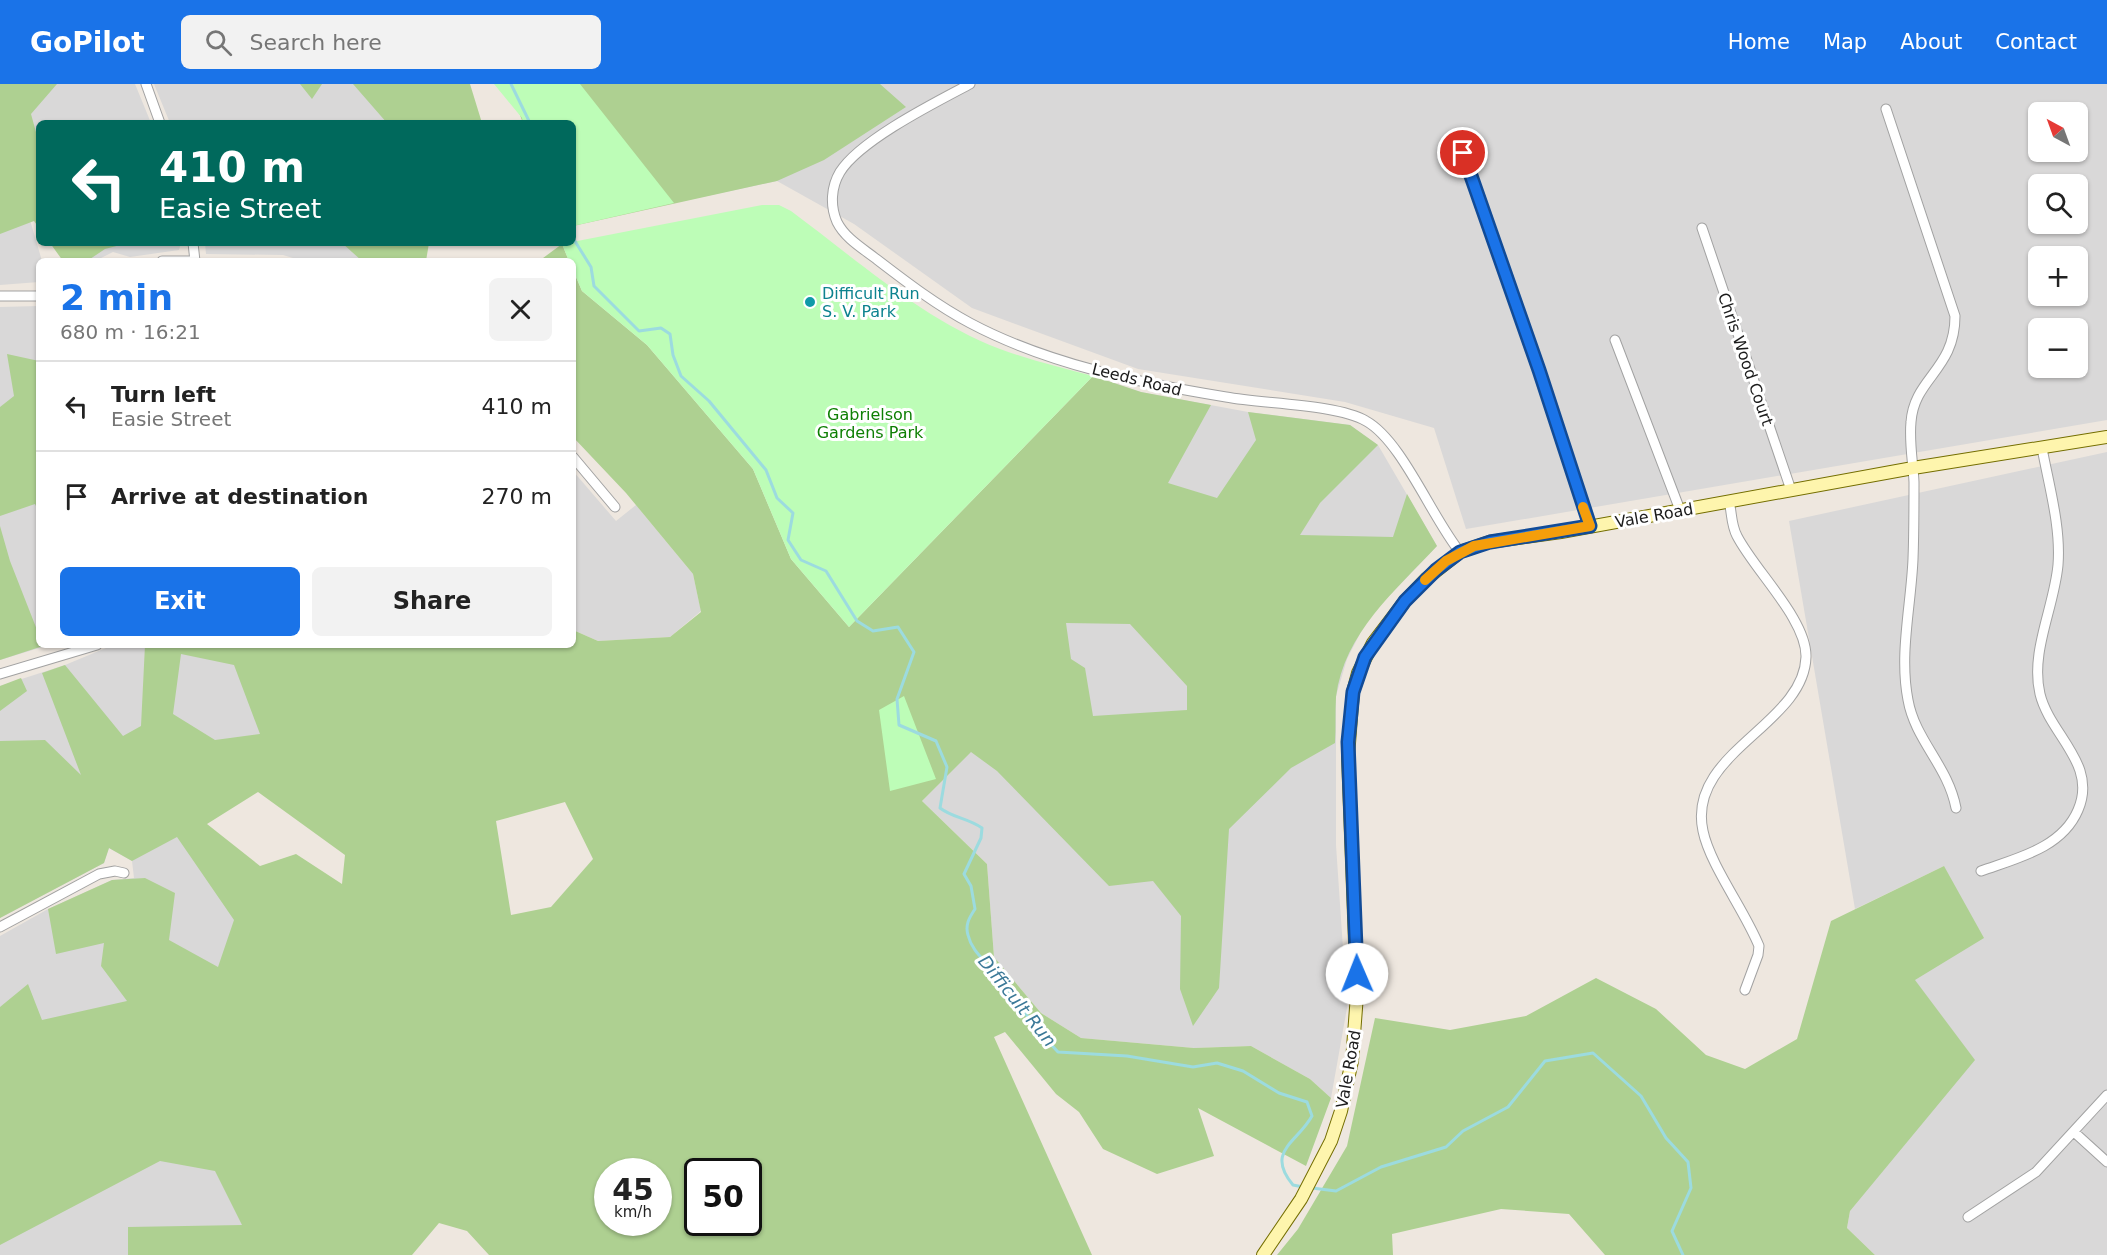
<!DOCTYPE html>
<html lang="en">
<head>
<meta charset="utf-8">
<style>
	body { margin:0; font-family:"DejaVu Sans",sans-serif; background:#f2f2f2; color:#222; height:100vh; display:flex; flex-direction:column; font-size:22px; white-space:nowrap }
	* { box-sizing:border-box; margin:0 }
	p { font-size:20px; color:#767676 }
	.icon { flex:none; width:33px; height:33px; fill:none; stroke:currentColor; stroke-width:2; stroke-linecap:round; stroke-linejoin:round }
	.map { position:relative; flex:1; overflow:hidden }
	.side { position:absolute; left:36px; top:174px; width:540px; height:390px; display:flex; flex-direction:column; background:#fff; border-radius:9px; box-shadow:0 2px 4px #0004 }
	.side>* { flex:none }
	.hud { position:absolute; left:36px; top:36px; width:540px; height:126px; border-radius:9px; box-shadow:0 2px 4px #0004; background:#00695c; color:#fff; overflow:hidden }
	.needle { width:39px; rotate:319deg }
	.controls { position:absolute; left:2028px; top:18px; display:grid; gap:12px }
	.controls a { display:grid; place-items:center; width:60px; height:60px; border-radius:9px; background:#fff; box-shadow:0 2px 4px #0004; font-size:30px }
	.speed { position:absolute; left:594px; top:1074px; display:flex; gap:12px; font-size:30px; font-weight:700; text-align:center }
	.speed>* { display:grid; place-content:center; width:78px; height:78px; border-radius:50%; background:#fff; box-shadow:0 2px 4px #0004; line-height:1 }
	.speed small { font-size:15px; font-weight:400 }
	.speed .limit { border:3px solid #111; border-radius:9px; background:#fff; color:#111 }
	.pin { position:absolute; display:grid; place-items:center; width:51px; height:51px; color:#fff; margin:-26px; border:3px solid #fff; border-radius:50%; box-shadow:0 2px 6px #0007 }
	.me { position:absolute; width:66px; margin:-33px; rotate:359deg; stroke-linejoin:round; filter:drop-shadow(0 0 4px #0008) }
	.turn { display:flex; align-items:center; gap:21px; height:126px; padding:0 24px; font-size:27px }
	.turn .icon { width:78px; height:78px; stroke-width:2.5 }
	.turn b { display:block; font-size:42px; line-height:51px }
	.round { display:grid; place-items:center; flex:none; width:63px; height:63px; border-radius:9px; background:#f2f2f2 }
	.head { display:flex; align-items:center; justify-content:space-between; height:102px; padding:0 24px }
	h1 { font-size:36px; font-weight:700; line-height:45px; color:#1a73e8 }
	.button { display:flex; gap:12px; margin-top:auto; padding:12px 24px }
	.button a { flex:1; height:69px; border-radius:9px; background:#1a73e8; color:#fff; font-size:24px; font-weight:700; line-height:69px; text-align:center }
	.button a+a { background:#f2f2f2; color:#222 }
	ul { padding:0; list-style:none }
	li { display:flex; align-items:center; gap:18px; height:90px; padding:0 24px; border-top:2px solid #e0e0e0 }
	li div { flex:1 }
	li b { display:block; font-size:22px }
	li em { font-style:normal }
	header { display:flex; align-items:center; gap:36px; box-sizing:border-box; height:84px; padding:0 30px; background:#1a73e8; color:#fff }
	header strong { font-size:28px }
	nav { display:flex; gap:33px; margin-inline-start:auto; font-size:21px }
	.search { width:420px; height:54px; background:#f2f2f2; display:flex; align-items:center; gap:15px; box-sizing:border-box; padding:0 21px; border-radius:9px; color:#767676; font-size:22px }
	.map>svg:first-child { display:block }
	.residential { fill:#d9d8d8; fill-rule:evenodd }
	.forest { fill:#aed091; fill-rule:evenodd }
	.park { fill:#bdfdb7 }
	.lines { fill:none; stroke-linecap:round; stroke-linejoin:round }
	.stream { stroke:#9cdbdf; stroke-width:3 }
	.street-casing { stroke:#a2a2a2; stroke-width:11 }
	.secondary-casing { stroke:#746e00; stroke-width:14 }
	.street { stroke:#fff; stroke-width:9 }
	.secondary { stroke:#fef5ad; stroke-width:12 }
	.route-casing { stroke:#114b97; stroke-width:15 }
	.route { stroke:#1a73e8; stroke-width:10 }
	.slow { stroke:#f59e0b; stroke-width:10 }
	.culture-dot { fill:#0f9aa8; stroke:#fff; stroke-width:2 }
	.labels { text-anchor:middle; stroke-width:6; stroke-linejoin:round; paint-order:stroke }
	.culture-label { font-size:16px; fill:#0d838f; stroke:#fff; text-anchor:start }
	.street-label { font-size:16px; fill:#1b1b1b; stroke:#fff }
	.park-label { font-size:16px; fill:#0e7f04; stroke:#fff }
	.water-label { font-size:18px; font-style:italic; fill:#3b7998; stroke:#fff }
</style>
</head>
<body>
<header>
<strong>GoPilot</strong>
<div class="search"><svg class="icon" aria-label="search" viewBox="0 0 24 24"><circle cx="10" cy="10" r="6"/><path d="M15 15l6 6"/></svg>Search here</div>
<nav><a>Home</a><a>Map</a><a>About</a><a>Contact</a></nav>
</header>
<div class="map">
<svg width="2107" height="1171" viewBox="0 0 2107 1171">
	<rect width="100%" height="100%" fill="#eee7df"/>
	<path class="residential" d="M23 0H135L151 39H39V82Z
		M154 0H404L424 39H170Z
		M580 0H2107V336L1466 445 1434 344 1345 318 1138 285 972 224 854 140 777 97 674 119ZM2038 28H2078V68H2038ZM2038 100H2078V140H2038ZM2038 172H2078V212H2038ZM2038 244H2078V284H2038Z
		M0 75 25 119 42 177H39V198L0 201Z
		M62 159H181L179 166 130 173 113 168 95 177H67Z
		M205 159H390L384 177H303L283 171 206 170Z
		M39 222V339L0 353V223Z
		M1093 292 1141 308 1248 328 1350 341 1378 361 1437 462 1368 534 1347 575 1336 612V761L1347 924 1331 1014 1310 995 1251 962 1194 964 1081 954 1041 929 994 873 987 780 922 717 970 668Z
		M2107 368V1171H1875L1847 1144 1850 1127 1915 896 1944 782 1855 825 1789 437Z
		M39 382V561H49L0 576V398Z
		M573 387 616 437 636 421 693 490 701 527 670 553 598 557 573 546Z
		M113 561H258L307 646 182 721 287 876V1171H0V852L48 825 112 796 134 794 132 777 109 764 104 779 0 834V602L65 581Z"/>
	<path class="forest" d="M0 0H57L31 30 39 59V144L34 137 0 150Z
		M300 0H322L312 15Z
		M353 0H470L482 39H387Z
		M508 0H880L906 23 824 76 777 97 573 142V39H523Z
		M50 159H128L105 165 87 177H63Z
		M342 159H429L426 177H362Z
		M562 160 569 177H539Z
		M573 186 582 207 647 261 753 385 791 475 849 543 1093 292 1141 308 1211 321 1168 399 1217 414 1256 356 1248 328 1350 341 1378 361 1320 419 1300 451 1393 453 1407 410 1437 462C1396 506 1344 549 1336 613 1335 628 1336 644 1335 659L1291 684 1229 745 1219 904 1193 942 1180 905 1181 832 1153 797 1109 802 997 687 971 668 922 717 987 780 994 873 1041 929 1081 954 1194 964 1251 962 1310 995 1331 1014 1306 1082 1198 1024 1214 1072 1157 1090 1103 1065 1079 1028 1056 1010 1005 948 994 953 1092 1171H489L467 1147 439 1139 412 1171H128V1143L242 1141 215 1087 160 1077 0 1161V923L28 900 42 936 127 917 101 882 104 859 56 870 48 825 112 796 145 794 175 809 169 856 218 883 234 836 177 753 132 777 109 764 104 779 0 834V657L45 656 81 691 42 589 65 581 123 652 141 642 145 561H573V546L598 557 670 553 701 528 693 490 626 409 573 353ZM1066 539 1130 540 1187 602V626L1093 632 1085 584 1071 575ZM181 570 234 581 260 650 215 656 173 630ZM258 708 345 771 342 800 296 770 260 782 207 740ZM565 718 593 775 551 823 511 831 496 737ZM608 1088H658V1138H608ZM698 1088H748V1138H698Z
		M7 270 39 277V428L35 420 0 432V323L14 312Z
		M0 442 10 477 39 551V561L43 562 0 576Z
		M21 594 27 607 0 627V602Z
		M1944 782 1984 854 1915 896 1975 976 1850 1127 1847 1144 1875 1171H1605L1569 1130 1501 1125 1392 1150 1393 1171H1277L1298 1145 1347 1062 1375 934 1450 946 1526 932 1596 894 1656 925 1706 971 1745 985 1797 955 1831 837Z"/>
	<path class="park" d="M494 0H580L674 119 573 142V39H523L522 34Z
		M762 121H779L791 127C856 175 923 236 1000 265 1030 276 1062 284 1093 292L849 543 791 475 753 385 647 261 582 207 573 186V177H569L562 160Z
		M904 612 936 695 890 707 879 626Z"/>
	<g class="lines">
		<path class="stream" d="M511 0 530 39
			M573 154 591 183 594 202 639 247 661 244 670 250 673 271 681 292 709 317 766 386 777 414 793 429 788 456 801 476 826 487 857 537 873 547 898 543 914 568 897 615 899 641 936 657 947 683 940 724C953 734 968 734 982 744L981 754 964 790 971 802 975 825C969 834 965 841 968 851 972 868 985 876 994 888 1015 916 1034 943 1058 968L1127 972 1193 983 1217 979 1243 987 1279 1009 1307 1018 1312 1032C1297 1059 1265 1067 1293 1101L1303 1103
			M1312 1104 1336 1107 1381 1083 1446 1063 1463 1047 1508 1023 1545 977 1593 969 1641 1012 1666 1054 1688 1078 1691 1104 1672 1147 1683 1171"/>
		<g class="street-casing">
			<path id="street" d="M146 0 160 39
				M970 0C936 18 860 56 840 88 831 103 830 122 837 138 845 154 862 164 875 174 905 197 936 221 970 239 1047 280 1140 299 1226 313 1263 320 1337 320 1366 337 1402 357 1432 434 1460 468
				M1886 25 1955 232C1955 286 1914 294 1911 338 1909 358 1913 378 1914 398 1914 423 1914 450 1913 475 1911 522 1899 570 1908 616 1915 656 1948 682 1956 724
				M1457 51 1539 286 1590 443
				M1702 144 1791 406
				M193 159 195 177
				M162 177H193
				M0 212H39
				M1615 256 1680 426
				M573 373 615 423
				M1729 417C1732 429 1731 441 1737 452 1755 487 1807 536 1806 573 1804 641 1686 669 1703 747 1710 781 1745 827 1759 862L1758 871 1745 906
				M0 590 97 561
				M1981 787C2017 774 2062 764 2078 726 2098 680 2050 651 2040 610 2030 568 2054 524 2058 481 2061 443 2049 402 2042 364
				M0 843 99 790 115 787 124 789
				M2074 1048 2107 1078
				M1968 1133 2036 1088 2107 1011"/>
		</g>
		<g class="secondary-casing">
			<path id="secondary" d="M1263 1171 1301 1115 1331 1057 1341 1027 1352 977 1357 911 1348 672 1353 608 1358 589 1373 559 1405 517 1426 495 1460 468 1489 458 1561 448 1913 384 2107 353"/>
		</g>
		<use href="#street" class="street"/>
		<use href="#secondary" class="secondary"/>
	</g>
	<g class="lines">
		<g class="route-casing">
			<path id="route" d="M1357 890 1348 658 1353 608 1365 573 1405 517 1436 486 1460 468 1490 458 1590 442 1539 286 1463 69"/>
		</g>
		<use href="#route" class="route"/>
		<path class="slow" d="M1425 496 1446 477 1474 462 1590 442 1583 423"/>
	</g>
	<circle class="culture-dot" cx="810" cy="218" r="6"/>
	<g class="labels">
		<g class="culture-label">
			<text x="822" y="215">Difficult Run<tspan x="822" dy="18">S. V. Park</tspan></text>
		</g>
		<g class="street-label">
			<text transform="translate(1746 275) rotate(71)" y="6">Chris Wood Court</text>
			<text transform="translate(1137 295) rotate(14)" y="6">Leeds Road</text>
			<text transform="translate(1654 431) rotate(-10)" y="6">Vale Road</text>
			<text transform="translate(1348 985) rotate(-80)" y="6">Vale Road</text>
		</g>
		<g class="park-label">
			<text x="870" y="336">Gabrielson<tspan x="870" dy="18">Gardens Park</tspan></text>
		</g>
		<g class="water-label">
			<text transform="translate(1017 917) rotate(51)" y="6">Difficult Run</text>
		</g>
	</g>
</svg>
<div class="controls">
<a><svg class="needle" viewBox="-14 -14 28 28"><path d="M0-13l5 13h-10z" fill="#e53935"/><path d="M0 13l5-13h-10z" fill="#767676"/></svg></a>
<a><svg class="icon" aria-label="search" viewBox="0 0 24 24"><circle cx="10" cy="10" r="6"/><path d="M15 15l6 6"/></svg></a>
<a>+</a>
<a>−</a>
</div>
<div class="speed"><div>45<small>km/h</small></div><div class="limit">50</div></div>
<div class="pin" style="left:1463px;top:69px;background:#d93025"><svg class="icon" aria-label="arrive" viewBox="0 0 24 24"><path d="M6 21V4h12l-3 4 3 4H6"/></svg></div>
<svg class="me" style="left:1357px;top:890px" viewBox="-20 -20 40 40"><circle r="19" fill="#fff"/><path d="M0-13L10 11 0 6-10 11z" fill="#1a73e8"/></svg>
<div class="hud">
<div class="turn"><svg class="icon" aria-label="left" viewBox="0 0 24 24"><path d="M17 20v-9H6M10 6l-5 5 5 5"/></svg><div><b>410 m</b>Easie Street</div></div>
</div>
<section class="side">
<div class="head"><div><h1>2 min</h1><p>680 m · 16:21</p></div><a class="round"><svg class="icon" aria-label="close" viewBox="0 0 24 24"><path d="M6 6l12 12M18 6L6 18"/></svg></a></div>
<ul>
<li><svg class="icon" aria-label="left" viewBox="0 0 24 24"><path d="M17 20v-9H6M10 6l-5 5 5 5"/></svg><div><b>Turn left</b><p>Easie Street</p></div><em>410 m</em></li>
<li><svg class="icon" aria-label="arrive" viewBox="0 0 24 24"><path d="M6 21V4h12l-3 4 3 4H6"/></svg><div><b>Arrive at destination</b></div><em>270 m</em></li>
</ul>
<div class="button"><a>Exit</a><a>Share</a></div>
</section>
</div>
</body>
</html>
